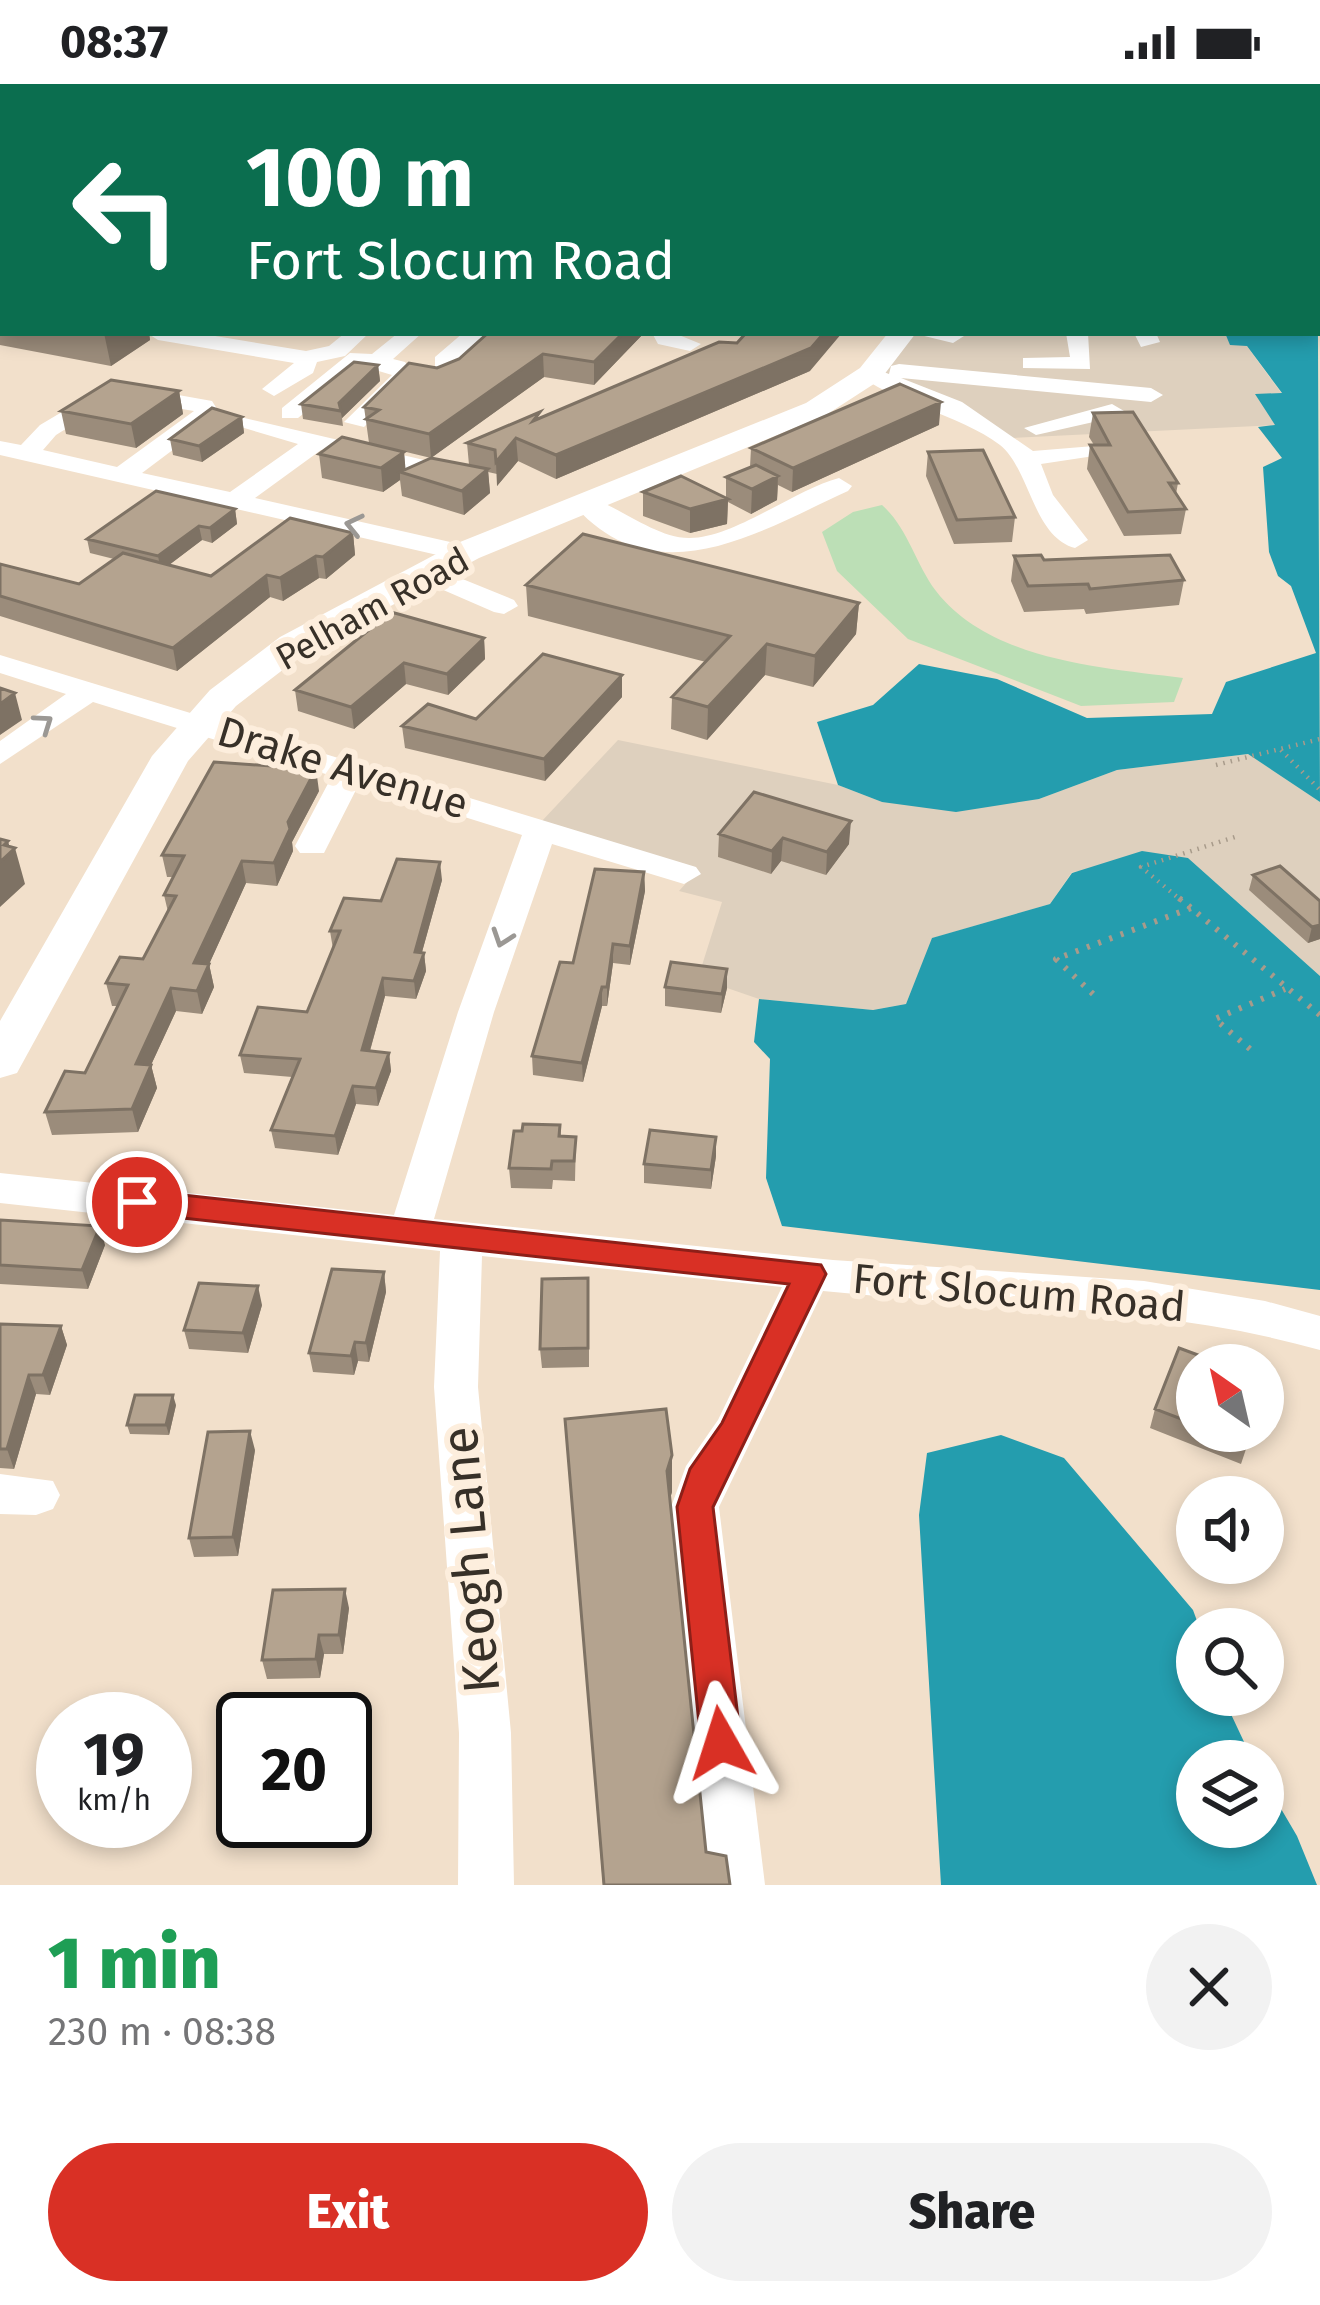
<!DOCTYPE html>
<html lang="en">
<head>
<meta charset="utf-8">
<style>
	body { margin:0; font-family:"Fira Sans",sans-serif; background:#f2f2f2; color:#202124; height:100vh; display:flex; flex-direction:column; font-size:45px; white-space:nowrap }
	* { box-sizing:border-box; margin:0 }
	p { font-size:39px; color:#757577 }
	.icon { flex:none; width:66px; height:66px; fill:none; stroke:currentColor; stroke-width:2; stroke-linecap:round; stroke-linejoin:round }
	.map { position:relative; height:1801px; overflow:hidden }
	.panel { display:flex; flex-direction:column; background:#fff; flex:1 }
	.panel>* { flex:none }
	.top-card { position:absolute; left:0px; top:0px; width:1320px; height:252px; box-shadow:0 6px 18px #0003; background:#0b6e4f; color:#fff; overflow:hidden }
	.needle { width:78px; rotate:326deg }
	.controls { position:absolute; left:1176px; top:1260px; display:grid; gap:24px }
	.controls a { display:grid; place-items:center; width:108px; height:108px; border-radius:50%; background:#fff; box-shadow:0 6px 18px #0003; font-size:60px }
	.speed { position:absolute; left:36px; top:1608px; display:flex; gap:24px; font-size:60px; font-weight:700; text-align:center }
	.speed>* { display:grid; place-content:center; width:156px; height:156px; border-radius:50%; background:#fff; box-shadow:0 6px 18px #0003; line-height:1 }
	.speed small { font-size:30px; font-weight:400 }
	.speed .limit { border:6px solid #111; border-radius:18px; background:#fff; color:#111 }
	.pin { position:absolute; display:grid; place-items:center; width:102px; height:102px; color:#fff; margin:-51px; border:6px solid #fff; border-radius:50%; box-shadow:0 3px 12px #0007 }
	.me { position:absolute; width:132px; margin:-66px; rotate:354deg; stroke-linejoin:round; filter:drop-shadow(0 0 9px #0008) }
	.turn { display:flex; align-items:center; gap:42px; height:252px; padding:0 48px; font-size:54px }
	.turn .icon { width:156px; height:156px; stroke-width:2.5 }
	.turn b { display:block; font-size:84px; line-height:102px }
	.round { display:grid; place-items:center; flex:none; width:126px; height:126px; border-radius:63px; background:#f2f2f2 }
	.head { display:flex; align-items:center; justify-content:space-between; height:204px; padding:0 48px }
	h1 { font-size:72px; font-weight:800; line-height:90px; color:#1e9e55 }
	.button { display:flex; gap:24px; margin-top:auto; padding:24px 48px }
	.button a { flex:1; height:138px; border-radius:72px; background:#d93025; color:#fff; font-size:48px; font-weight:800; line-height:138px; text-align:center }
	.button a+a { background:#f2f2f2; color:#202124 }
	.status { display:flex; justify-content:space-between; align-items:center; height:84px; padding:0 60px; background:#fff; direction:ltr }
	.status svg { height:33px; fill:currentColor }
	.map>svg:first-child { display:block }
	.commercial { fill:#ded0be }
	.green { fill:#bcdfb6 }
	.water { fill:#249dae }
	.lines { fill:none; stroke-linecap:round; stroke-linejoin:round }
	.path-far1 { stroke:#a89b8b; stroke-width:4.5; stroke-dasharray:1.5 6; stroke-linecap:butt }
	.path { stroke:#a89b8b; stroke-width:6; stroke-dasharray:3 9; stroke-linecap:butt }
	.minor { fill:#fff; fill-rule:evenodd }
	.major { fill:#fff; fill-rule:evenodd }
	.wall { fill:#9b8c7b }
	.shaded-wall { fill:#7e7264 }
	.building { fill:#b4a38f; stroke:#7e7264; stroke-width:3 }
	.oneway { stroke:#9b9894 }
	.route { fill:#d93025; stroke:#8d1f18; stroke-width:3 }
	.labels { text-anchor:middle; stroke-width:12; stroke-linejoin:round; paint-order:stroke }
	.far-street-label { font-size:36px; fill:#373028; stroke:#fdeedd }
	.street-label { font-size:42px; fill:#373028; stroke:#fdeedd }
	.near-street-label { font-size:51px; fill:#373028; stroke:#fdeedd }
</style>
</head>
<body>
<div class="status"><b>08:37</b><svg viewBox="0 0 49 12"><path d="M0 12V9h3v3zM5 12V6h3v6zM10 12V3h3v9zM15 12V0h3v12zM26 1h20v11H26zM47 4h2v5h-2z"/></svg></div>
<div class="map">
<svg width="1320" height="1801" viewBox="0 0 1320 1801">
	<rect width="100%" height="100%" fill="#f2e0cb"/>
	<path class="commercial" d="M904 249H1225L1231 261H1246L1282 310 1256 311 1276 341 1012 354 874 289Z
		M618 656 838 701 882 718 1039 715 1117 686 1248 670 1320 718V892L1188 774 1072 788 1050 820 933 854 906 920 873 926 759 915 698 894 722 818 679 807 696 788 541 738Z"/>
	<path class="green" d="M882 421C908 444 915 479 936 507 990 577 1103 584 1183 594L1174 618 1081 622 908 555 837 487 822 448 853 428Z"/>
	<path class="water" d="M1317 37 1320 718 1248 670 1117 686 1039 715 956 728 882 718 838 701 817 638 873 621 919 580 997 595 1087 634 1212 630 1226 598 1316 569 1291 502 1278 492 1269 468 1263 383 1282 374 1258 343 1275 341 1255 310 1282 309 1247 262 1230 261 1225 249H1317Z
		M1142 767 1188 774 1320 892V1206L782 1142 766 1094 770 975 754 958 759 915 873 926 906 920 932 854 1050 820 1072 789Z
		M1001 1351 1064 1374 1193 1526 1200 1545 1197 1611H1222L1253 1677H1197V1743H1263V1694L1297 1752 1317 1801H941L919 1431 927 1369Z"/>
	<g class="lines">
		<path class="path-far1" d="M1281 666 1320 706
			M1216 681 1320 655
			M1182 817 1141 783 1235 753"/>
		<path class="path" d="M1179 814 1320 931
			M1093 910 1056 875 1191 824
			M1250 965 1215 935 1285 905"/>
		<path class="minor" d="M390 0H412L414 3H392Z
			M541 0H557V3H541Z
			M884 0H905L907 3H886Z
			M955 0H973V1L957 3Z
			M147 249H197L306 267 329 262 345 249H369L345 272 317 278 313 289 274 312 262 305 294 279 158 256Z
			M398 249H422L393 275 405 278 415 292 364 343 344 338 392 291 362 282 298 334H282V324L350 269 372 270Z
			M463 249H487L451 283H435V273Z
			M652 249H674L701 260 690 267 658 260Z
			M912 249H962L964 252 953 259Z
			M1066 249H1088L1090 285 1023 284V274L1070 273Z
			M1134 249H1156L1160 258 1141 263Z
			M899 280 1151 304 1163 311 1151 318 901 294 962 318 1033 367 1094 362V372L1041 380 1053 411 1088 456 1075 464C1033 453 1030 385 1000 361 961 331 885 315 859 290L870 283 889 290 891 282Z
			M111 299 212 317 219 328 471 387V397L462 399 321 366 255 414 468 462 481 470 468 478 0 371V357L21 361 40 341ZM115 314 194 327 117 383 43 366 56 351ZM214 335 298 360 230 408 142 389Z
			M1112 320 1124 327 1120 332 1036 351 1024 344Z
			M839 394 852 402 848 407C760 447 655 515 573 420L577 415C605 408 650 455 690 454 734 454 794 406 839 394Z
			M428 481 514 516 518 522 504 530 494 528 418 495 414 489Z
			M0 571 696 783 701 790 684 800 552 760 494 928 434 1135 833 1176 1144 1197 1265 1217 1320 1232V1266C1157 1220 990 1224 823 1207L719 1423 765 1801H709L671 1423 686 1382 718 1336 782 1203 482 1172 478 1303 511 1649 514 1801H458L459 1649 434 1303 440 1167 0 1119V1089L394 1131 458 928 522 751 359 700 324 769H300L295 762 332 692 93 618 0 680V657L66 610 0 589Z
			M0 1390 53 1397 60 1411 53 1425 36 1431 0 1430Z"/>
		<path class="major" d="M888 249H916L880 296 826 331 479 474 306 568 236 622 188 677 17 989 0 994V937L152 672 210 606 280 553 455 460 806 319 860 284Z"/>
	</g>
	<path class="wall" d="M3 25V80H0V26Z
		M3 219V249H149L150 256 111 282 0 261V220Z
		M488 249H644L594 301 544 293 431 374 369 359 364 323 437 284 459 275Z
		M378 281 380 297 342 334 343 342 303 335 301 320Z
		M810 287 556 395 518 377 497 402V390L488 388 490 409 464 431 402 412 400 396 383 408 322 394 319 370 404 368 405 385 469 381 467 359 541 334Z
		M179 307 183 330 136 364 66 350 61 327Z
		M1093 329 1178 399 1176 410 1186 425 1181 450 1124 452 1087 385 1090 361H1094L1089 353Z
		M242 333 244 349 202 378 173 371 170 355Z
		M939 341 792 408 778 401 777 416 751 430 728 418 727 440 690 449 643 432V408L726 414V393L750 383 751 364Z
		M928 368 1015 433 1012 458 954 460 926 392Z
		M235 425 237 440 212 459 202 456 169 481 211 492 353 449 355 471 326 495 319 494 283 517 270 513 177 587 0 532V480L79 500 114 475 90 469 87 455Z
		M1014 472 1184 496 1179 521 1086 530 1084 525 1024 528 1011 497Z
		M526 501 859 519 856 550 813 603 765 591 707 656 671 645 672 613 706 578 528 532Z
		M484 554 485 575 448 611 406 600 354 645 298 627 295 606Z
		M622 591V613L545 697 405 664 402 642 476 635Z
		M319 707 292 758 293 767 277 802 246 799 209 880 214 903 202 930 176 927 151 981 157 1004 138 1048 52 1051 45 1028 85 989 117 922H112L106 899 143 875 168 828 164 811 173 793H167L162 771Z
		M719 750 849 760 826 791 781 777 771 790 718 773Z
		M644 788 645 807 630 881 613 879 607 922H602L583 998 533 991 532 972 573 879Z
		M1253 791 1320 817V855L1308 859 1249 806Z
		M442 796 422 868 424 869 426 887 416 915 385 912 370 967 389 969 391 987 378 1022 356 1020 338 1071 275 1064 271 1046 292 993 244 989 240 971 307 928 333 865 330 847 381 817Z
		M665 903 727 904 721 929 665 922Z
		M560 1041 561 1052 576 1053 575 1097 553 1096 552 1105 511 1104 509 1084 522 1047Z
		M716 1072 711 1105 644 1099V1080Z
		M0 1136 105 1161 88 1205 0 1200Z
		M384 1188 386 1208 369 1278 358 1277 354 1291 313 1288 309 1269Z
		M589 1213V1283L542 1284 540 1265Z
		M262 1221 248 1269 189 1265 184 1246Z
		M0 1240 61 1242 67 1261 50 1311 36 1310 14 1385 0 1384Z
		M1197 1281V1347H1252L1241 1380 1150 1344 1155 1325Z
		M176 1321 169 1351 130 1350 127 1341Z
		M565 1335 672 1408 670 1415 706 1768 730 1801H603Z
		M255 1366 238 1472 194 1473 189 1454Z
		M349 1524 343 1570H324L320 1594 267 1595 262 1576Z
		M243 1679V1735H240L234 1717Z"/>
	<path class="shaded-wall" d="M732 0H750L749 3H732Z
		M751 0H798L778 3H751Z
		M3 161V187L0 188V162Z
		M104 249H149L150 256 111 282Z
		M623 249H644L594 301V278Z
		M824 249H842L810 287 556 395V371Z
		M543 270 544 293 431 374 429 350Z
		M378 281 380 297 342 334 339 319Z
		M179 307 183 330 136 364 131 340Z
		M941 318 939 341 792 408 793 384Z
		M242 333 244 349 202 378 199 362Z
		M516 354 518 377 497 402 496 378Z
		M404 368 406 390 400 388V396L383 408 381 384Z
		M488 385 490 409 464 431 462 407Z
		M778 392 777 416 751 430 752 405Z
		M728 415 727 440 690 449V425Z
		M235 425 237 440 212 459 210 444Z
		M199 442 202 456 161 487 158 472Z
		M353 449 355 471 326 495 323 473Z
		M316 472 319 494 283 517 280 494Z
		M267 491 270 513 177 587 173 564Z
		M859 519 856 550 813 603 815 572Z
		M484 554 485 575 448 611 447 590Z
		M767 560 765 591 707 656 708 623Z
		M404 579 406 600 354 645 351 623Z
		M622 591V613L545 697 544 675Z
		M15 609 22 636 0 651V620Z
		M316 685 319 707 292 758 293 767 277 802 274 779 288 738Z
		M851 737 849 760 826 791 827 768Z
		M783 754 781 777 771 790 772 767Z
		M8 757 11 768 15 764 25 800 0 823V778L4 761Z
		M242 777 246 799 201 898 209 880 214 903 202 930 197 907 194 879Z
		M440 778 442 796 417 886 415 868Z
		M644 788 645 807 630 881V862Z
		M1320 841V855L1308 859 1312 843Z
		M613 860V879L607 922V903Z
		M424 869 426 887 416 915 414 897Z
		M727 885V904L721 929 722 910Z
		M383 894 385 912 365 984 362 966Z
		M602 903V922L583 998 582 979Z
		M171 904 176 927 151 981 157 1004 138 1048 132 1025 136 980Z
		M389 969 391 987 378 1022 376 1004Z
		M353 1002 356 1020 338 1071 335 1052Z
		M716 1053V1072L711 1105V1086Z
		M100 1142 105 1161 88 1205 82 1186Z
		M384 1188 386 1208 369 1278 366 1259Z
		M258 1202 262 1221 248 1269 243 1249Z
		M61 1242 67 1261 50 1311 43 1291Z
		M355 1258 358 1277 354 1291 351 1272Z
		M29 1291 36 1310 14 1385 7 1365Z
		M173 1311 176 1321 169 1351 166 1341Z
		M250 1347 255 1366 238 1472 233 1453Z
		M672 1371V1408L667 1423V1387Z
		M345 1505 349 1524 343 1570 339 1551Z
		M319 1551 324 1570 320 1594 316 1575Z"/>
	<path class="building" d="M56 0H364L363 3H50Z
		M443 0H471L470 3H442Z
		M572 0H732V3H572Z
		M3 25V58H0V26Z
		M0 133 3 146V161L0 162Z
		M488 249H623L594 278 543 270 429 350 366 335 379 326 364 323 409 279 437 284 459 275Z
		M746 249H824L811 264 556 371 516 354 496 378 495 366 467 359 540 328 533 337 719 258 737 259Z
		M354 278 378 281 339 319 341 327 301 320Z
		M111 296 179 307 131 340 61 327Z
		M900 300 941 318 793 384 751 364Z
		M212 324 242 333 199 362 170 355Z
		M1133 328 1178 399H1169L1186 425 1128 428 1090 361H1110L1093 329Z
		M342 353 404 368 381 384 319 370Z
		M983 366 1015 433 957 436 928 368Z
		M431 374 488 385 462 407 400 388Z
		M756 381 778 392 752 405 726 393Z
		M681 392 728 415 690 425 643 408Z
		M156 407 235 425 210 444 199 442 158 472 87 455Z
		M290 434 353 449 323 473 316 472 280 494 267 491 173 564 0 512V480L79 500 123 469 211 492Z
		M583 450 859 519 815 572 767 560 708 623 672 613 730 552 526 501Z
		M1041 471 1044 476 1170 471 1184 496 1090 505 1088 500 1028 502 1014 472Z
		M391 528 484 554 447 590 404 579 351 623 295 606Z
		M543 570 622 591 544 675 402 642 428 620 476 635Z
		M0 604 15 609 0 620Z
		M214 678 316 685 288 738 290 745 274 779 242 777 194 879 209 880 197 907 171 904 136 980 151 981 132 1025 45 1028 65 987 85 989 128 901 106 899 120 873 143 875 176 812 164 811 184 772 162 771Z
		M754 708 851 737 827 768 783 754 772 767 719 750Z
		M0 755 8 757 4 761 15 764 0 778Z
		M397 775 440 778 415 868 424 869 414 897 383 894 362 966 389 969 376 1004 353 1002 335 1052 271 1046 300 975 240 971 258 923 307 928 340 847H330L344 814 381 817Z
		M1280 782 1320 817V841L1312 843 1253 791Z
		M595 785 644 788 630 862 613 860 607 903H602L582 979 532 972 560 878 573 879Z
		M671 878 727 885 722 910 665 903Z
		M523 1040 560 1041 559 1052 576 1053 574 1077H552L551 1085 509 1084 514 1047H522Z
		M650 1046 716 1053 711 1086 644 1080Z
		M0 1136 100 1142 82 1186 0 1181Z
		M332 1185 384 1188 366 1259 355 1258 351 1272 309 1269Z
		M588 1194V1264L540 1265 542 1195Z
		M199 1199 258 1202 243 1249 184 1246Z
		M0 1240 61 1242 43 1291H29L7 1365H0Z
		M1179 1264 1225 1281H1197V1341L1155 1325Z
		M1263 1295 1269 1297 1263 1316Z
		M135 1311H173L166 1341H127Z
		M666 1325 672 1371 667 1387 706 1768 726 1772 730 1801H604L565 1335Z
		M250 1347 233 1453 189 1454 208 1348Z
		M1212 1347H1252L1247 1360Z
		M345 1505 339 1551H319L316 1575 262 1576 273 1506Z
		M256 1624 314 1627 312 1635H253Z
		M243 1679V1717H234Z"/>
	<defs><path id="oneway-chevron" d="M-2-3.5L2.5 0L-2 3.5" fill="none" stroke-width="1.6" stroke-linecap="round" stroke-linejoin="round" transform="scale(3)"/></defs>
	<g class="oneway">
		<use href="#oneway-chevron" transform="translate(354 441) rotate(-167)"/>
		<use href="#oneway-chevron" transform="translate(44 639) rotate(-35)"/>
		<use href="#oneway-chevron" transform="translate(502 854) rotate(109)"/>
	</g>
	<path class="route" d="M137 1106 821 1181 826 1190 713 1423 741 1659 735 1673 721 1678 707 1673 701 1659 677 1423 690 1385 722 1339 789 1200 137 1129 121 1118Z"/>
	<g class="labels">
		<g class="far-street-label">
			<text transform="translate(372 524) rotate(-29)" y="13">Pelham Road</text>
		</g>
		<g class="street-label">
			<text transform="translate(343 683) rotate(17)" y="15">Drake Avenue</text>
			<text transform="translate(1019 1208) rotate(5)" y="15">Fort Slocum Road</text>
		</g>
		<g class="near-street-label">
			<text transform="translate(470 1476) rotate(-95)" y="18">Keogh Lane</text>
		</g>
	</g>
</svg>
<div class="controls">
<a><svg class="needle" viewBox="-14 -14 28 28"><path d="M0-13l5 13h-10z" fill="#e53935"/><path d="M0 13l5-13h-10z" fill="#757577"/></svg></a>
<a><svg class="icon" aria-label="sound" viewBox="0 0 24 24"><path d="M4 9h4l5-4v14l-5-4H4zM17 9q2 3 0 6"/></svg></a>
<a><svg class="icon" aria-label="search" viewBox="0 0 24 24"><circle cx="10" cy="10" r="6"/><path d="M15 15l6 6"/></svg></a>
<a><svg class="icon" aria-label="layers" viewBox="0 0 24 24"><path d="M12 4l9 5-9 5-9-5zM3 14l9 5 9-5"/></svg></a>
</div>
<div class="speed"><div>19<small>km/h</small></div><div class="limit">20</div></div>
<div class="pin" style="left:137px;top:1118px;background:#d93025"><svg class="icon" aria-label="arrive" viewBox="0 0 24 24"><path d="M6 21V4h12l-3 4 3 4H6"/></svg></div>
<svg class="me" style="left:721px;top:1659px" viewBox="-20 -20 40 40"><path d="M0-17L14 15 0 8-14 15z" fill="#d93025" stroke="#fff" stroke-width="4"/></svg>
<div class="top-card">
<div class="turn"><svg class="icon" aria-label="left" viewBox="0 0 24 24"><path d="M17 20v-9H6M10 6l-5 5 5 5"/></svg><div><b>100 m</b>Fort Slocum Road</div></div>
</div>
</div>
<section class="panel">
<div class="head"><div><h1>1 min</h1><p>230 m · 08:38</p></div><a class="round"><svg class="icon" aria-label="close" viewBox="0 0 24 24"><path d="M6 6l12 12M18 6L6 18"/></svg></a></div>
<div class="button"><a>Exit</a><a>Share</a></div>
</section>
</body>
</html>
